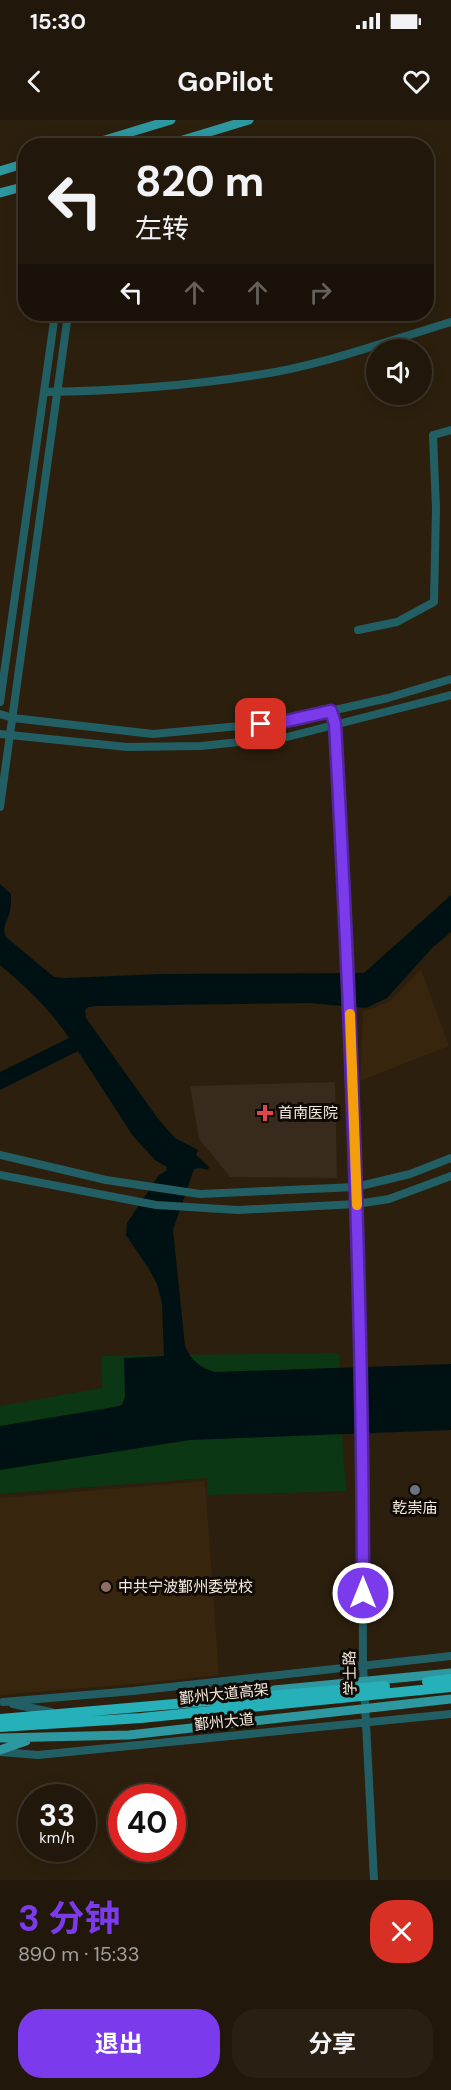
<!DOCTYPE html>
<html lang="zh">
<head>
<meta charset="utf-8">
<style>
	body { margin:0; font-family:"DM Sans","Noto Sans SC",sans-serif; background:#292013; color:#f1f3f6; height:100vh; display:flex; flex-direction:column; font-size:22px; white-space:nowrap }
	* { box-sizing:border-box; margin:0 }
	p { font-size:20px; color:#a29f9c }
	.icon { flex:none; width:33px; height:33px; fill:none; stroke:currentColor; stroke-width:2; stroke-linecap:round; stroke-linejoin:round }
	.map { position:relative; height:1760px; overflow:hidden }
	.details { display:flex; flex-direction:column; background:#21170a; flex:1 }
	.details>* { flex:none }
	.top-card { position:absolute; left:18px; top:18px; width:416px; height:183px; border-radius:24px; box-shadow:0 3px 15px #0003,0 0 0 2px #3e362b; background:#21170a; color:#f1f3f6; overflow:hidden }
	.tools { position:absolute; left:366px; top:219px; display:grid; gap:12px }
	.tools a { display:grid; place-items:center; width:66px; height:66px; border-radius:50%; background:#21170a; box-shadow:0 3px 15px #0003,0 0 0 2px #3e362b; font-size:30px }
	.speed { position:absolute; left:18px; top:1664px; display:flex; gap:12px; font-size:30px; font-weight:700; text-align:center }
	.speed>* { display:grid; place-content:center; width:78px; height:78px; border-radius:50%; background:#21170a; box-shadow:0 3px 15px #0003,0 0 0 2px #3e362b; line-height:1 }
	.speed small { font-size:15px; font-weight:400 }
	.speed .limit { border:9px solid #d22; background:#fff; color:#111 }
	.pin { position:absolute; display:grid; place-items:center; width:51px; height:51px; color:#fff; margin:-26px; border-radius:12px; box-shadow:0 3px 9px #0006 }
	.me { position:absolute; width:66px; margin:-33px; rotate:0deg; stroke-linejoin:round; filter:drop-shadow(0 0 4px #0008) }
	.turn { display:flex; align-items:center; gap:21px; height:126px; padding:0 18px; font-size:27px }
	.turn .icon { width:78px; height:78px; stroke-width:2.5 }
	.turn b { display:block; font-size:42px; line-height:51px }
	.lanes { display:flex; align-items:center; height:57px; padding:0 18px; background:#0003; justify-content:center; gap:30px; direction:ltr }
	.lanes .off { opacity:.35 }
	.round { display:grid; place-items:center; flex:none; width:63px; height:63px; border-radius:24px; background:#292013 }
	.summary { display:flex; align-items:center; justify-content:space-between; height:102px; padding:0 18px }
	h1 { font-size:36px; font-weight:700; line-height:45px; color:#7c3aed }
	.action { display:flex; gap:12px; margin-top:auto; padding:12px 18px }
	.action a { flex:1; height:69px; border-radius:24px; background:#7c3aed; color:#fff; font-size:24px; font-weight:700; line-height:69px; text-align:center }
	.action a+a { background:#292013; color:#f1f3f6 }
	.status { display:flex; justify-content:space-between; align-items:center; height:42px; padding:0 30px; background:#21170a; direction:ltr }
	.status svg { height:16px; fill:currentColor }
	header { display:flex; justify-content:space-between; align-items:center; height:78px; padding:0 18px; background:#21170a; font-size:27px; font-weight:700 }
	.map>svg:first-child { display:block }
	.built { fill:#37250d }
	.medical { fill:#382a1d }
	.green { fill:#0c3715 }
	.water { fill:#001114 }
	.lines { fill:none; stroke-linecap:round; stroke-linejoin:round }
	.minor { stroke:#225f64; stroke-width:8 }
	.major { stroke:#2e98a0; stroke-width:9 }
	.highway-bridge { stroke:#26b0b9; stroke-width:10 }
	.route-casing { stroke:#51269a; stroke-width:15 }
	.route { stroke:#7c3aed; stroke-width:10 }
	.slow { stroke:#f59e0b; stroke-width:10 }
	.health-dot { fill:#e0444e; stroke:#100a04; stroke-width:2 }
	.worship-dot { fill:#6b7280; stroke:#100a04; stroke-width:2 }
	.education-dot { fill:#8d6e63; stroke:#100a04; stroke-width:2 }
	.labels { text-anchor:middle; stroke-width:6; stroke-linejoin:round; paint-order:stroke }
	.poi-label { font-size:15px; fill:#f5ece0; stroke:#100a04; text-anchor:start }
	.street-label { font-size:15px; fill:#f5ece0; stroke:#100a04 }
</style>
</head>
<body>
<div class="status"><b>15:30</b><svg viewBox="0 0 49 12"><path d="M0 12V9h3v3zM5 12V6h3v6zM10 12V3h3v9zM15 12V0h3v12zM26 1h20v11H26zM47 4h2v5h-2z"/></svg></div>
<header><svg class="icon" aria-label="back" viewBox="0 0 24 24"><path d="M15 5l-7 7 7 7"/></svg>GoPilot<svg class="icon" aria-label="heart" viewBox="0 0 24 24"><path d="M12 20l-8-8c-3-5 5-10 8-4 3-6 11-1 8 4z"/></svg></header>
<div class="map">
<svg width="451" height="1760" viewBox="0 0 451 1760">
	<rect width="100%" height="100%" fill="#2c1f0d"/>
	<path class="built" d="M421 849 449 926 360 961 363 892 390 881Z
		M205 1361 219 1555 134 1564 0 1575V1378Z"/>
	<path class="medical" d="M335 962 337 1058 230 1057 199 1019 190 966Z"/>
	<path class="green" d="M339 1233 343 1336 347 1371 207 1375V1358L0 1374V1286L102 1268 101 1236Z"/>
	<path class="water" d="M0 764 11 774C11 779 11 785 10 791 8 801 1 807 6 817L54 857 65 858 161 854 364 853 451 775V812L433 827 387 878 366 888 308 883 98 886 88 887 85 890 86 898 159 1000 175 1018 198 1030 196 1035 209 1047 208 1050 200 1048 194 1049 173 1110 185 1226C191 1240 200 1248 215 1252L451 1244V1310L190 1320 0 1350V1306L109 1288 122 1285 125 1277 124 1238 164 1236 162 1183 157 1164 149 1149 126 1115 127 1103 159 1055 166 1051 167 1047 155 1040 133 1016 78 931 0 970V952L69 918C50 889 26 867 0 845Z"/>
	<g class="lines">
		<path class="minor" d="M44 272C115 271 187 266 257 255 324 245 387 221 451 202
			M358 510 397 502 434 482 436 388 433 315 451 310
			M0 582 55 194
			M331 591 335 604 351 914 362 1241 363 1544 374 1760
			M0 594 13 598 153 614 282 602 388 578 451 559
			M0 614 127 627 201 626 287 617 451 575
			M0 687 68 194
			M0 1035 106 1060 200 1074 356 1067 410 1054 451 1038
			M0 1055 156 1085 238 1090 357 1084 389 1079 451 1056
			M3 1582 133 1571 451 1536
			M13 1584 51 1592
			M0 1632 38 1635 451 1594"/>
		<path class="major" d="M85 26 171 0
			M163 26 249 0
			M0 51 26 43
			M0 73 26 66
			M274 1570 451 1553
			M0 1618 129 1615 451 1579
			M0 1630 26 1621"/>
		<path class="highway-bridge" d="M427 1562 451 1559
			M0 1599 385 1566
			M0 1607 141 1598 451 1567"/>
	</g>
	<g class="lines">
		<g class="route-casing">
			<path id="route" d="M261 604 282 602 331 591 335 604C351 894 363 1183 363 1473"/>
		</g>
		<use href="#route" class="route"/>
		<path class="slow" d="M350 894 357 1085"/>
	</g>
	<path class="health-dot" d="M262 984h6v6h6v6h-6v6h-6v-6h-6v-6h6z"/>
	<circle class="worship-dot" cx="415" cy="1370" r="6"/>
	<circle class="education-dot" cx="106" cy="1467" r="6"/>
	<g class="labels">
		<g class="poi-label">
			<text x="278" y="998">首南医院</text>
			<text x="415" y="1393" text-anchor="middle">乾崇庙</text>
			<text x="118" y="1472">中共宁波鄞州委党校</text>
		</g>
		<g class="street-label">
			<text transform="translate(350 1553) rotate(-91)" y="5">学士路</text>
			<text transform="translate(224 1574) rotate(-6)" y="5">鄞州大道高架</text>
			<text transform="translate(224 1602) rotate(-6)" y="5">鄞州大道</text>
		</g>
	</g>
</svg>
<div class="tools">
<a><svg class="icon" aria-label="sound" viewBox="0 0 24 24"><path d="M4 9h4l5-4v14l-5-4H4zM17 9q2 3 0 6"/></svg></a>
</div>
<div class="speed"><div>33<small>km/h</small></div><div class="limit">40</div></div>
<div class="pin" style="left:261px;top:604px;background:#d93025"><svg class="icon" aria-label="arrive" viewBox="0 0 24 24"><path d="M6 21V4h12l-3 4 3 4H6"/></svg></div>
<svg class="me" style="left:363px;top:1473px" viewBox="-20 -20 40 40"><circle r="17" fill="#7c3aed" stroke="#fff" stroke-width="3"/><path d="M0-11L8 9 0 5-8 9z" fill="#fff"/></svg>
<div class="top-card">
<div class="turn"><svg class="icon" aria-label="left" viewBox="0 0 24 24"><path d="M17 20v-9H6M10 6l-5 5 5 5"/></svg><div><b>820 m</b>左转</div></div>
<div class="lanes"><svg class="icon" aria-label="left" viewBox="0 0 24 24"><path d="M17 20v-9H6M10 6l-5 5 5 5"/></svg><svg class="icon off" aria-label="ahead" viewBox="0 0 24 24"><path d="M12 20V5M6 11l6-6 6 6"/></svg><svg class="icon off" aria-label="ahead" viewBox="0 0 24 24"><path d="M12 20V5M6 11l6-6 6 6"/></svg><svg class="icon off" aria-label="right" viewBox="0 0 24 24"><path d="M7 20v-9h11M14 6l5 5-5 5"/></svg></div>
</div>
</div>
<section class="details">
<div class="summary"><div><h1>3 分钟</h1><p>890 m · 15:33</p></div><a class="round" style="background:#d93025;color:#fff"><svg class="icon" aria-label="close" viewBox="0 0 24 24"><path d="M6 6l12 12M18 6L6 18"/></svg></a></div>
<div class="action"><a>退出</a><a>分享</a></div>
</section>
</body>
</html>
